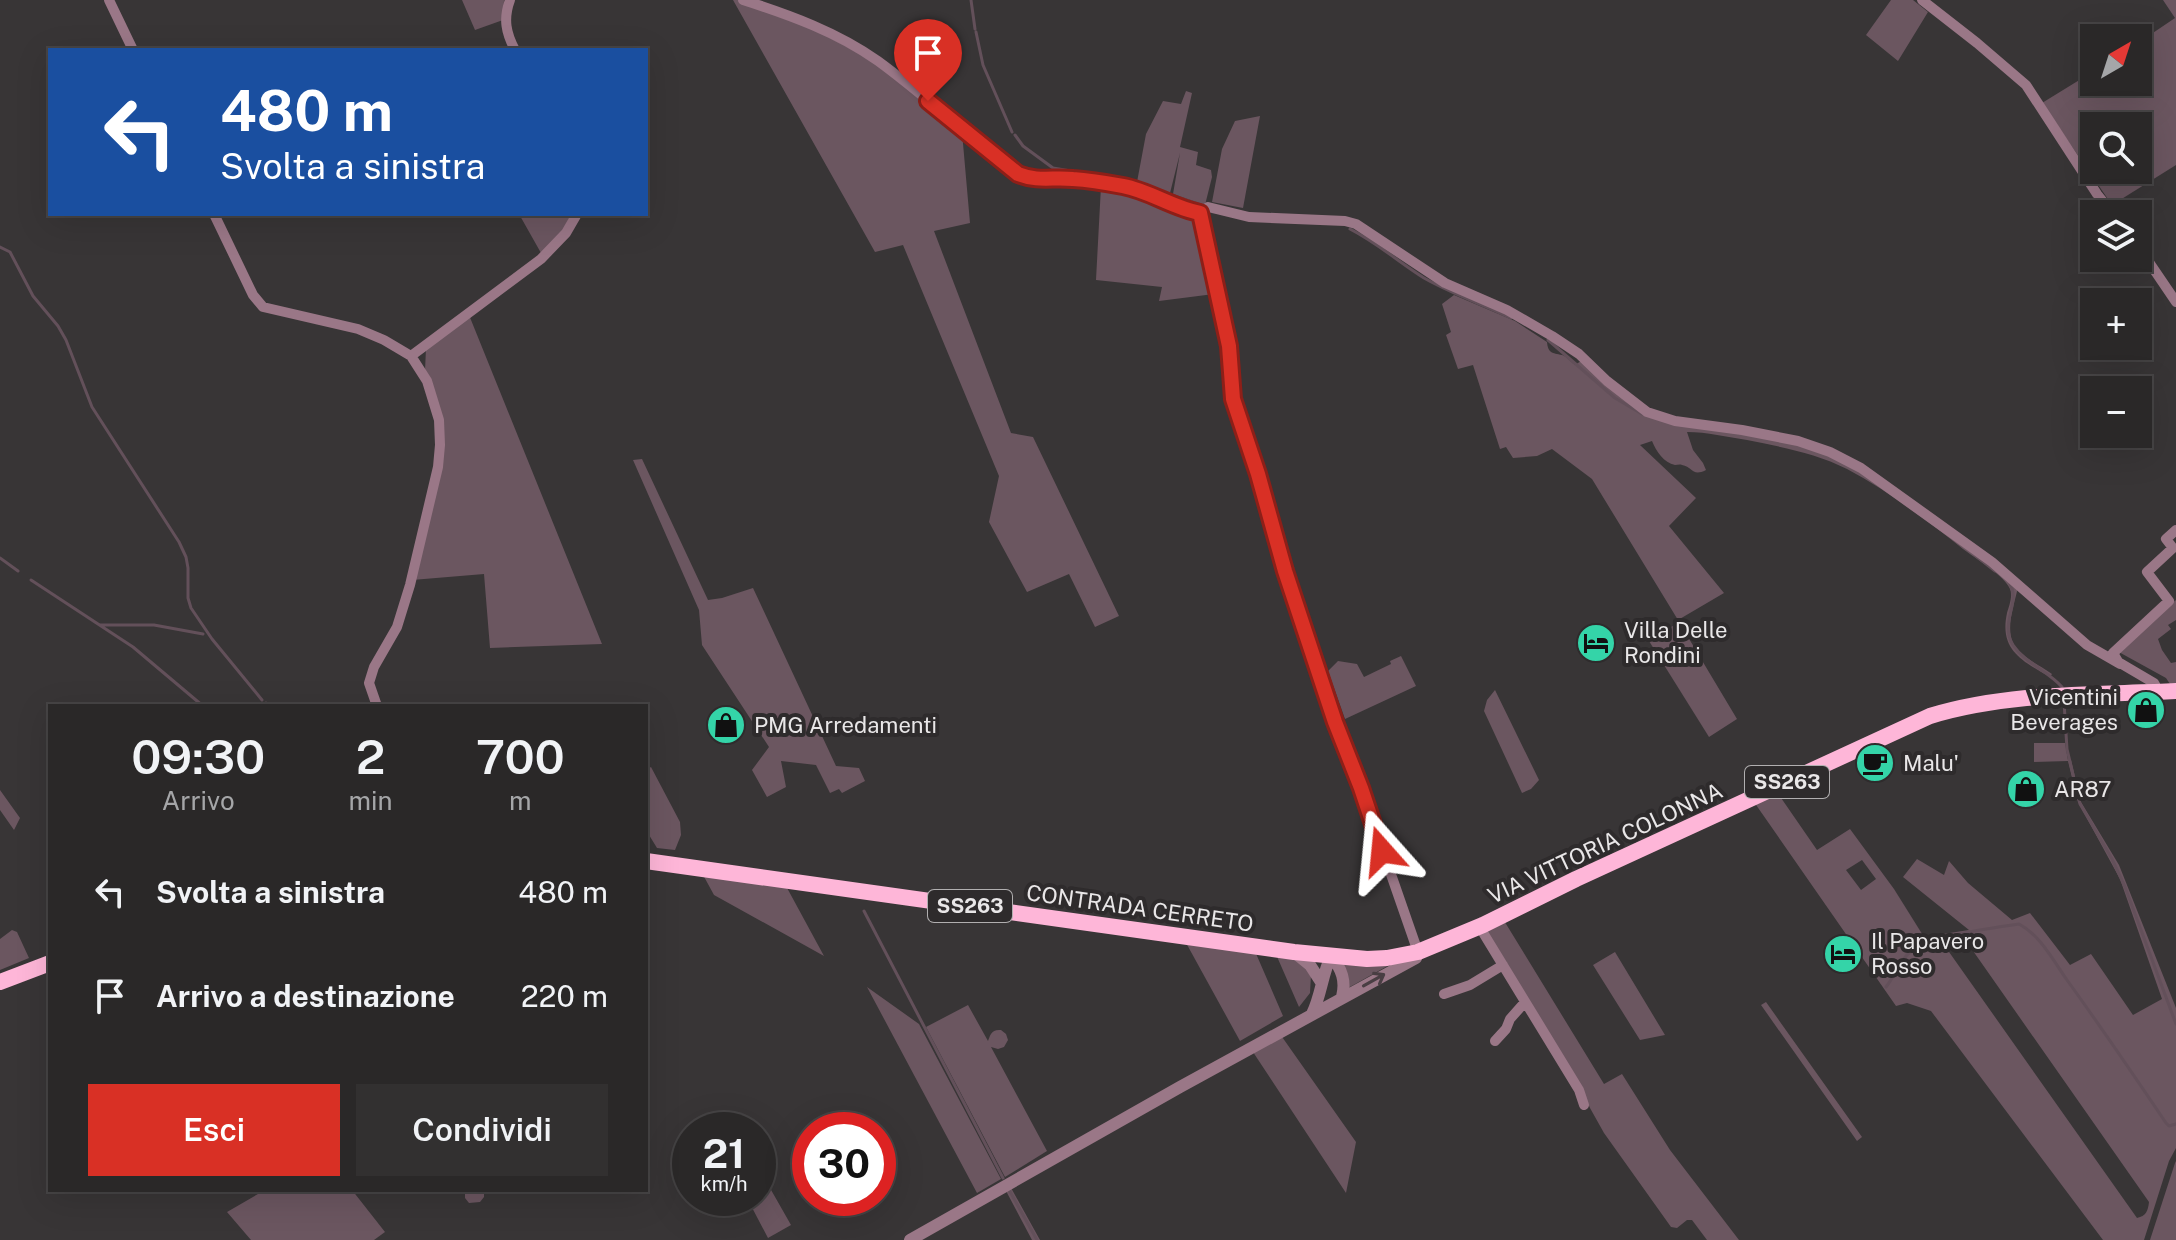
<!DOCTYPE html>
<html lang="it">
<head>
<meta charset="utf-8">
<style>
	body { margin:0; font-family:"Public Sans",sans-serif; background:#323030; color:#f1f3f6; height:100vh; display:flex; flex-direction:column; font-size:30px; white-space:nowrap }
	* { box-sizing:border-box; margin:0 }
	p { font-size:26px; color:#a5a6a8 }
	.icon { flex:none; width:44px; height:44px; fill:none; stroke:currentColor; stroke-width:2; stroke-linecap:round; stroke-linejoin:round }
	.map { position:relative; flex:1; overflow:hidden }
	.details { position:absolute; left:48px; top:704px; width:600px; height:488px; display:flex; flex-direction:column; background:#2a2828; border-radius:0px; box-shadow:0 8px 32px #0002,0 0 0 2px #464445 }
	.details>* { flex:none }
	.guide { position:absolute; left:48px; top:48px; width:600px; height:168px; border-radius:0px; box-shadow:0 8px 32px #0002,0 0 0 2px #464445; background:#1a4fa0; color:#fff; overflow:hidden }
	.needle { width:52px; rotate:39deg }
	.fabs { position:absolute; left:2080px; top:24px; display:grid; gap:16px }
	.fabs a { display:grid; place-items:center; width:72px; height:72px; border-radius:0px; background:#2a2828; box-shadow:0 8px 32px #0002,0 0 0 2px #464445; font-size:40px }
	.speed { position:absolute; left:672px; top:1112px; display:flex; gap:16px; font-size:40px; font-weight:700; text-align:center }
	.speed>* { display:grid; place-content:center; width:104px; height:104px; border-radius:50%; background:#2a2828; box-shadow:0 8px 32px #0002,0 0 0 2px #464445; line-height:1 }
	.speed small { font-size:20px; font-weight:400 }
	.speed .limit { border:12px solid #d22; background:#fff; color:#111 }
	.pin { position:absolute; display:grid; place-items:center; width:68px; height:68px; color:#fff; margin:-82px -34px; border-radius:50% 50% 50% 0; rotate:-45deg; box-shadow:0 0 8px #0007 }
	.pin .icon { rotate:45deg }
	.me { position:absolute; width:88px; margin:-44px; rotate:342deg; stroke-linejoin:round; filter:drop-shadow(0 0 6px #0008) }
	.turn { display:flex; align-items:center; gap:28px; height:168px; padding:0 40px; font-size:36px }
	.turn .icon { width:104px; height:104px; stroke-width:2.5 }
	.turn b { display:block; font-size:56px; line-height:68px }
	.eta { display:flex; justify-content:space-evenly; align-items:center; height:136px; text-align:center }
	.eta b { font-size:48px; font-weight:600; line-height:56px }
	.cta { display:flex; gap:16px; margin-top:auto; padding:16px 40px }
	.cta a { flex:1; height:92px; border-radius:0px; background:#d93025; color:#fff; font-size:32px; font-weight:600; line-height:92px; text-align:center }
	.cta a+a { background:#323030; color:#f1f3f6 }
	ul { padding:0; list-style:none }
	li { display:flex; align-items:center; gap:24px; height:104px; padding:0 40px }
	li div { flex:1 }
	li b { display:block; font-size:30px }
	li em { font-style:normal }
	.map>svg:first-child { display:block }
	.green { fill:#6b5660; fill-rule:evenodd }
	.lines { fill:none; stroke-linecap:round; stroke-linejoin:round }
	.stream { stroke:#63505a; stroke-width:3 }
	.minor { stroke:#9a7787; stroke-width:10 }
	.tertiary { stroke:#9a7787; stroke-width:12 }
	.primary { stroke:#feb6d8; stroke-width:16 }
	.oneway { stroke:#493e43 }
	.route-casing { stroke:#8d1f18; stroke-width:20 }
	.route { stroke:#d93025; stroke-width:14 }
	.labels { text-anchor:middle; stroke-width:8; stroke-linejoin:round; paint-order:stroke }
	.shield { fill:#2e2b2c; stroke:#b1afb0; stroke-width:2 }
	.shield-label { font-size:20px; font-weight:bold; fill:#e9e7e8 }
	.poi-label { font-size:22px; fill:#e9e7e8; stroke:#2e2b2c; text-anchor:start }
	.street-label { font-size:22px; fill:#e9e7e8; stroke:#2e2b2c }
</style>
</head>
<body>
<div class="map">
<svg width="2176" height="1240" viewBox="0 0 2176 1240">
	<rect width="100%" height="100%" fill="#383536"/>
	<path class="green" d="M462 0H504L503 20 475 30Z
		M733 0H738L807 25 871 60 962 132 970 223 934 231 1011 433 1033 437 1119 616 1095 627 1069 574 1027 592 989 522 999 476 903 245 875 252Z
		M1891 0H1913L1928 12 1898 61 1866 35Z
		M2163 0H2176V165L2112 205 2042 103 2094 71V82H2138V43L2175 18ZM2094 126H2138V170H2094Z
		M1186 91 1192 93 1180 147 1198 152 1196 165 1211 170 1212 177 1205 205 1173 194 1180 153 1170 193 1137 182 1146 134 1163 101 1181 104Z
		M1260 116 1243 208 1212 202 1222 149 1235 121Z
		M1101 186 1128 191 1191 215 1194 218 1214 294 1159 301 1162 287 1096 280Z
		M519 214H572L560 236 541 253Z
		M1454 295 1515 321 1547 342C1548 353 1552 353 1562 355 1566 356 1571 362 1575 365L1581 361 1646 412 1807 446 1851 465 2018 587C2014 607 2001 637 2021 653 2030 661 2042 667 2052 674L2050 677C2022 661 1999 650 2007 613 2009 606 2013 596 2010 589 2005 576 1975 558 1963 549 1927 520 1888 491 1847 469 1816 453 1781 447 1747 440 1727 437 1707 432 1687 432L1693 450 1703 463 1706 470C1692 477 1693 467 1682 465 1680 464 1677 465 1675 465 1664 463 1656 451 1652 441L1640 445 1696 498 1669 526 1724 593 1678 620 1592 479 1552 449 1537 456 1513 458 1506 447 1500 449 1473 365 1458 369 1446 335 1451 332 1442 304Z
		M469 315 602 644 490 648 484 574 412 580 443 449 425 371 426 348Z
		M642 459 708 600 722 598 753 588 836 766 859 768 865 781 842 793 839 789 830 793 816 765 781 761 786 787 767 797 752 770 769 747 702 645 699 610 633 460Z
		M2176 600V620L2168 625 2171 629 2158 639 2162 650 2171 663 2176 662V683L2170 684 2166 678 2117 651Z
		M1679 622 1737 719 1709 737 1649 641Z
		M1401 656 1416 686 1345 719 1328 671 1338 661 1357 664 1364 677 1391 664 1390 661Z
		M1495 690 1539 780 1531 789 1522 793 1484 711 1487 700Z
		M2034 743H2065L2068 760H2071L2081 802 2119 865 2176 1008V1148L2169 1161 2144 1240H2103L1931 1011 1907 1003 1896 1006 1754 802 1777 792 1817 850 1850 829 1894 889 1924 937 1969 930 1903 877 1917 859 1944 875 1949 861 1968 883 2012 920 2030 913 2070 965 2091 954 2133 1015 2162 999 2120 879 2078 802 2068 761 2034 762ZM1862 860 1876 879 1861 890 1846 870ZM1964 938 2149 1202C2148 1211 2146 1216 2137 1218L1942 942Z
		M651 767 680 822 681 835 675 850 657 848 646 830V770Z
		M0 790 20 818 14 830 0 810Z
		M702 873 786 886 824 956 714 895Z
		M1503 919 1604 1084 1622 1074 1670 1150 1739 1240H1707L1692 1220H1687L1677 1228 1671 1227 1604 1133 1590 1108 1585 1096 1484 928Z
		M12 930 17 932 29 958 0 970V939Z
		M1185 941 1254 949 1283 1016 1240 1041Z
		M1275 952 1301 960 1311 975 1310 993 1299 1007Z
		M1615 952 1665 1035 1640 1040 1593 965Z
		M1341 964H1391L1348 988Z
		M867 987 919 1024 1001 1179 977 1193Z
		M1766 1002 1862 1137 1857 1141 1761 1005Z
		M968 1005 988 1041C990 1036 991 1029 1001 1030L1006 1034 1008 1040 1004 1047 998 1049 991 1047 1047 1151 1005 1177 926 1027Z
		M1280 1034 1356 1142 1346 1193 1251 1049Z
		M2176 1161V1240H2150L2175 1163Z
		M758 1167 791 1225 768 1238 747 1198H758Z
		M1010 1186 1040 1240H1032L1005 1189Z
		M265 1190H352L385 1232 374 1240H251L227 1212Z
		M465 1190H484V1197L480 1202 469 1203 465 1198Z"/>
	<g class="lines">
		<path class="stream" d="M971 0 975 29
			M976 32 983 65 1012 132
			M1015 135 1023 146 1053 168 1129 181
			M1137 183 1169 194
			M1174 196 1204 206
			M1350 229C1377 243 1399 262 1424 278 1452 294 1482 304 1511 318
			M0 247 10 252 33 296 58 326 66 340 92 407 179 542 186 557 188 568V598L191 608 212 639 262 700
			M1548 340 1615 398 1642 414
			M1976 556 1995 571
			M0 558 18 571
			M31 580 133 647 203 706
			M2010 584C2021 603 1999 623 2013 645 2025 663 2048 671 2062 687
			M100 625H154L203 634
			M2064 702 2067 749 2080 804 2112 859 2125 887 2176 1024
			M261 706 266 703 272 706
			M864 911 1003 1178
			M1886 987C1894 977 1898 965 1906 956 1923 936 1992 928 2019 924 2040 935 2053 960 2067 980 2101 1027 2133 1074 2166 1123L2169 1126 2176 1124
			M1008 1188 1037 1240"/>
		<path class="minor" d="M109 0 133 50
			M510 0C503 19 506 33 515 50
			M743 0C790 15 837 32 878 61 926 96 970 138 1018 174 1039 182 1051 177 1073 179 1089 180 1107 183 1123 186 1150 191 1173 207 1200 213L1208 207 1249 217 1345 221 1356 224 1445 283 1507 310 1552 336 1579 354 1607 381 1647 412 1675 421 1742 430 1798 441 1830 452 1861 468 1992 562 2087 645 2120 664
			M1922 0 1977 43 2026 85 2097 194 2113 214
			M1200 213 1214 272 1229 346 1233 399 1258 474 1285 571 1335 722 1361 788 1418 952
			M214 214 253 295 263 307 358 329 384 340 411 356 427 381 439 420 440 445 438 467 410 585 397 627 374 667 369 683 377 706
			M2138 246 2176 302
			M411 356 541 259 566 233 577 214
			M2119 663 2113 653 2169 601 2147 572 2173 548 2166 539 2176 530
			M2120 663 2154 683 2159 692
			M1479 926 1579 1090 1584 1105
			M1444 994 1470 985 1503 965
			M1495 1041 1506 1029 1510 1019 1525 1002"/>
		<path class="tertiary" d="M1294 952 1310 965 1321 982
			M1312 1014C1321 996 1322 975 1331 956 1342 969 1346 981 1342 997
			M910 1240 1180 1087 1416 958 1418 953"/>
		<path class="primary" d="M646 861 1294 952 1367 959 1387 958 1418 952 1483 925 1576 879 1930 716C2009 692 2094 695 2176 691
			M0 982 50 963"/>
	</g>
	<defs><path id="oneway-shaft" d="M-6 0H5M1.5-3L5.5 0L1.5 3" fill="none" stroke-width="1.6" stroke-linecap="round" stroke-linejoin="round" transform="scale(2)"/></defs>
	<use class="oneway" href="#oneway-shaft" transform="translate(1374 980) rotate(-29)"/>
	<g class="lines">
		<g class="route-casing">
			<path id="route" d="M928 101 1018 174C1039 182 1051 177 1073 179 1089 180 1107 183 1123 186 1150 191 1173 208 1200 213L1229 346 1233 399 1258 474 1285 571 1335 722 1361 788 1382 851"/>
		</g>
		<use href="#route" class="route"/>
	</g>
	<defs>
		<g id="hotel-disc" transform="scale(2)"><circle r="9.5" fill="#34d4a8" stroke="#2e2b2c"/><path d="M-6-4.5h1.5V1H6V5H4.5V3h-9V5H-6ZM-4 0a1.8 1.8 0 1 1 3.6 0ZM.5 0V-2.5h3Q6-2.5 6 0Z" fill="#111"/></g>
		<g id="shop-disc" transform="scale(2)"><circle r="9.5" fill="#34d4a8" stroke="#2e2b2c"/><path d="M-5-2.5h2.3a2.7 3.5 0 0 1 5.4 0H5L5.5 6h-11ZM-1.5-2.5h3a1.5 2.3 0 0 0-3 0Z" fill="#111"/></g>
		<g id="cafe-disc" transform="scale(2)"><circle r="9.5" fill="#34d4a8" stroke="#2e2b2c"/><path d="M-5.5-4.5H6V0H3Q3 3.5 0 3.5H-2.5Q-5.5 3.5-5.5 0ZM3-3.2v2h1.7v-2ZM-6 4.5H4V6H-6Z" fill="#111"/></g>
	</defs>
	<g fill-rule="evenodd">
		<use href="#hotel-disc" x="1596" y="643"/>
		<use href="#shop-disc" x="2146" y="710"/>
		<use href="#shop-disc" x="726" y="725"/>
		<use href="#cafe-disc" x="1875" y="763"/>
		<use href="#shop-disc" x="2026" y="789"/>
		<use href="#hotel-disc" x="1843" y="954"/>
	</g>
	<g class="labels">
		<g class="shield">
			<rect x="1745" y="766" width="84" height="32" rx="6"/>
			<rect x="928" y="890" width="84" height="32" rx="6"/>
		</g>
		<g class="shield-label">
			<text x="1787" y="789">SS263</text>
			<text x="970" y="913">SS263</text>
		</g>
		<g class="poi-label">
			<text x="1624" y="638">Villa Delle<tspan x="1624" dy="25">Rondini</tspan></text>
			<text x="2118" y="705" text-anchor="end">Vicentini<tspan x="2118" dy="25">Beverages</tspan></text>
			<text x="754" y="733">PMG Arredamenti</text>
			<text x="1903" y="771">Malu'</text>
			<text x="2054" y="797">AR87</text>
			<text x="1871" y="949">Il Papavero<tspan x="1871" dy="25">Rosso</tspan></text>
		</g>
		<g class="street-label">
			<text transform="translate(1605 843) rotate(-25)" y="8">VIA VITTORIA COLONNA</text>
			<text transform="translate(1140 908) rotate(8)" y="8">CONTRADA CERRETO</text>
		</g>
	</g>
</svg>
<div class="fabs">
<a><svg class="needle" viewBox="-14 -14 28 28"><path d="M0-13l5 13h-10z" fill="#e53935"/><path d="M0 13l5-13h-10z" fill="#a5a6a8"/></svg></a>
<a><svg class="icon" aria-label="search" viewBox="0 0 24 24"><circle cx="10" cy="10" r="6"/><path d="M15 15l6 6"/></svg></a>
<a><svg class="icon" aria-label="layers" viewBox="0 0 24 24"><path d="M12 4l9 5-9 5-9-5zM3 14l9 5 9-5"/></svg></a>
<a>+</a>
<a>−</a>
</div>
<div class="speed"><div>21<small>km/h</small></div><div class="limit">30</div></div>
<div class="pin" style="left:928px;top:101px;background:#d93025"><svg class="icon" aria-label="arrive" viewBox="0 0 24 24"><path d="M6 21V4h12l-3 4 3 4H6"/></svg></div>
<svg class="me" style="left:1382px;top:851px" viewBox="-20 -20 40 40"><path d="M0-17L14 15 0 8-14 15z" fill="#d93025" stroke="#fff" stroke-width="4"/></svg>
<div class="guide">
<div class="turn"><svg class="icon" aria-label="left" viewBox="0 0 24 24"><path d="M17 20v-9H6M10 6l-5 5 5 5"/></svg><div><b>480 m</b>Svolta a sinistra</div></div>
</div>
<section class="details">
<div class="eta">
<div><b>09:30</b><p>Arrivo</p></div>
<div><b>2</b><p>min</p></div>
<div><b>700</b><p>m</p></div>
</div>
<ul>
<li><svg class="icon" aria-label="left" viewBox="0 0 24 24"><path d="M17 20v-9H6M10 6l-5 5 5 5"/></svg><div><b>Svolta a sinistra</b></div><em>480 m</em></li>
<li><svg class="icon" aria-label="arrive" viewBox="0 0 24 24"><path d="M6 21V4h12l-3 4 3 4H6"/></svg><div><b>Arrivo a destinazione</b></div><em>220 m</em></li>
</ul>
<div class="cta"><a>Esci</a><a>Condividi</a></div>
</section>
</div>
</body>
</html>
